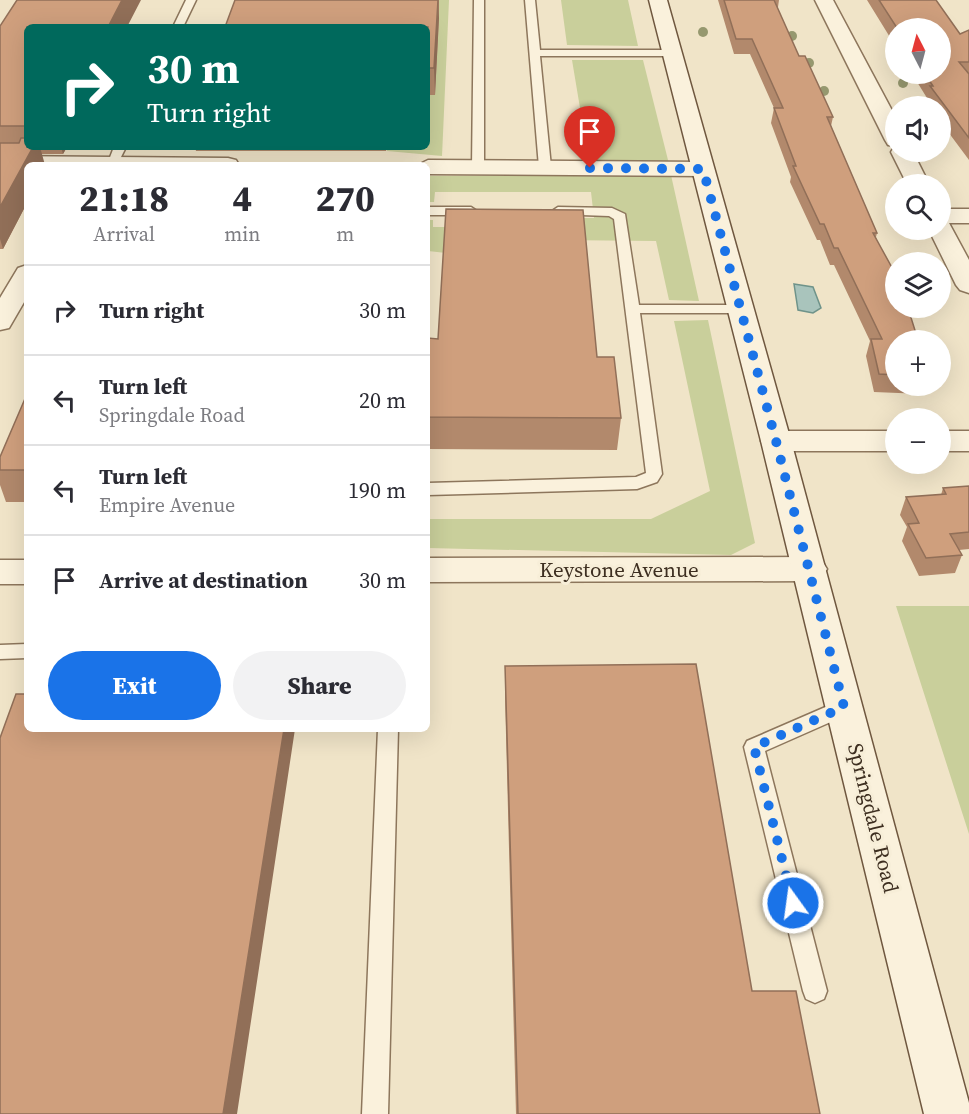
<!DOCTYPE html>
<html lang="en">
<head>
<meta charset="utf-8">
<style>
	body { margin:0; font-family:"Source Serif 4",serif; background:#f2f2f3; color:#2b2b33; height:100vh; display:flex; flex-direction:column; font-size:22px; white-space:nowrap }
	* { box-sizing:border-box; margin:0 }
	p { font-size:20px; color:#7c7c81 }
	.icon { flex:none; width:33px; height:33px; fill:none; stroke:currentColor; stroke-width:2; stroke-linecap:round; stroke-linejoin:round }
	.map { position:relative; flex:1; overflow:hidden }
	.side { position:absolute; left:24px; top:162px; width:406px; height:570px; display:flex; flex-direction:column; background:#fff; border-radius:9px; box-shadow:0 6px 24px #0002 }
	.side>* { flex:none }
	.banner { position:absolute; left:24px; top:24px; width:406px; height:126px; border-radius:9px; box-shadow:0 6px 24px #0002; background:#00695c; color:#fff; overflow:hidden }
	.needle { width:39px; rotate:354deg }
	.controls { position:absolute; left:885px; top:18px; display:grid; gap:12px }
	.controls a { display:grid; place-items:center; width:66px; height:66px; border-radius:50%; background:#fff; box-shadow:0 6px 24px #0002; font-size:30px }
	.pin { position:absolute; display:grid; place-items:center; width:51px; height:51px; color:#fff; margin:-62px -26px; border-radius:50% 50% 50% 0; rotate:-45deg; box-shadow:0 0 6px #0007 }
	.pin .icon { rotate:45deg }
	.me { position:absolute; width:66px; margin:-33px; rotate:346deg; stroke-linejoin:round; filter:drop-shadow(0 0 4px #0008) }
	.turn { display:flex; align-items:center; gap:21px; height:126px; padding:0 24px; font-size:27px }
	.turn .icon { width:78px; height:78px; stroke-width:2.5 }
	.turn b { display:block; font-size:42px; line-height:51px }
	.eta { display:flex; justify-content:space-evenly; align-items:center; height:102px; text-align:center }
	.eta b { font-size:36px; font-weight:800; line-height:42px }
	.cta { display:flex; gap:12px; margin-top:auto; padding:12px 24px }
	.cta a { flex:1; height:69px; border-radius:36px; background:#1a73e8; color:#fff; font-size:24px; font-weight:800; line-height:69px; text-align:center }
	.cta a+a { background:#f2f2f3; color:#2b2b33 }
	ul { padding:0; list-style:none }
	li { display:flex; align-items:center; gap:18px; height:90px; padding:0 24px; border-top:2px solid #e1e1e2 }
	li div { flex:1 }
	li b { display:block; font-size:22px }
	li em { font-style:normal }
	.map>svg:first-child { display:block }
	.green { fill:#c9cf9b }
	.water { fill:#a9c4bc; stroke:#6f938a; stroke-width:1.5 }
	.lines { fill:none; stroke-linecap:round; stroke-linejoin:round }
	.lane-casing { stroke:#8d765c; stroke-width:3 }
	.street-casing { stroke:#8d765c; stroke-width:3 }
	.secondary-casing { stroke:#6f573f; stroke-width:3 }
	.lane { fill:#faf1dc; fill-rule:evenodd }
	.street { fill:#faf1dc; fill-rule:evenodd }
	.secondary { fill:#faf1dc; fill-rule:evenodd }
	.tree { fill:#96986f }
	.wall { fill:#b2896c }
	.shaded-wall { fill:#916f58 }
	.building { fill:#cf9f7d; stroke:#916f58; stroke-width:1.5 }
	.route { stroke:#1a73e8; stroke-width:10; stroke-dasharray:0 18 }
	.labels { text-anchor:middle; stroke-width:6; stroke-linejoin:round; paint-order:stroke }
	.street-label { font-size:21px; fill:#3d2e20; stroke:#f7eed8 }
</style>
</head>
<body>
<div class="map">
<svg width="969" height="1114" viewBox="0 0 969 1114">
	<rect width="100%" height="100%" fill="#f0e4c8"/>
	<path class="green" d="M404 0H449L442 156 387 151V147H428V95H435L439 18Z
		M561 0H628L638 46 567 45Z
		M572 60H643L670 168H590Z
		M671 175 699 301 669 300 656 241 447 239 446 253 428 251V220H433V227H569V218H594L591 192H435L434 202H428V176Z
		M708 320 755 543 731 555 428 548V519H651L710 491 674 321Z
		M896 606H969V834Z"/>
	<path class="water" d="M794 284 813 287 821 308 813 313 798 310Z"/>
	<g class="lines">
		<g class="lane-casing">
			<path id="lane" d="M186 0H196L183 27H173Z
				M474 0H484V167L478 171 472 167Z
				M525 0H535L540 50H672L677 53 672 56H540L551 167 545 171 539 167Z
				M114 147H126L117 165H107Z
				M428 207H471L477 211 471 215H428Z
				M558 207 612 208 625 214 639 305H741L748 309 741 313H640L662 474 657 482 637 489 428 495V483L636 477 646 473 614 219 609 216 553 214 552 211Z
				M27 644V658L0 659V645Z
				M844 699 851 701 854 707 851 713 765 751 827 991 824 999 815 1003 806 999 803 991 744 747 747 741Z
				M378 729H398L388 1114H362Z"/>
		</g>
		<g class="street-casing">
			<path id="street" d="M815 0H833L896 118V146L888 145 885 140Z
				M894 147 896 152H913L929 184H907L891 152Z
				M0 156 228 158 236 160 239 165H27V170H0Z
				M428 160 703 162 711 164 714 169 711 174 703 176 428 174V165H418Z
				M940 209H969V223H949L969 260V293L960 290 956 285 929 230H940Z
				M27 265V297L9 328 0 330V298L18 268Z
				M776 431H896V451H776L765 448 761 441 765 434Z
				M940 431H969V451H940Z
				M810 557 822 561 827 569 822 577 810 581 428 582V558Z
				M0 560H27V584H0Z"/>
		</g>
		<g class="secondary-casing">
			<path id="secondary" d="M649 0H667L791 441 969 1103V1114H924L761 441Z"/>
		</g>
		<use href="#lane" class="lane"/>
		<use href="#street" class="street"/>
		<use href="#secondary" class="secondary"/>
	</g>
	<g class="tree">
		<circle cx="703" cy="32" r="5"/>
		<circle cx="792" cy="36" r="5"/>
		<circle cx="809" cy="63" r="5"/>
		<circle cx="903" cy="83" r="5"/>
		<circle cx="824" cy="91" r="5"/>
	</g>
	<path class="wall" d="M235 0H439V18L435 95H428V27Z
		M718 0H779L778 7H777L799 56 833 117 831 126 877 233 876 237 896 340V386H926L923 394 874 392 866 356 870 341 834 265H830L820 240H817L790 182 791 177 771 123 774 108 750 54H734Z
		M867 0H936L960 34 969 30V160L940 121V106H930L926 101 927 98 914 77H900V74H940V28H896V47Z
		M0 26 27 27V147H67L63 154H42L27 165V203L3 249H0Z
		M195 147H387L386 151H196Z
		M428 338 597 357 621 418 617 450 428 449Z
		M27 394V502H6L0 485V457Z
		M969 486V549L959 550 962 555 955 573 919 576 902 541 907 527 900 515 906 497 941 495 943 488Z
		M505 666 752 991 820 1114H516L505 697Z"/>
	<path class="shaded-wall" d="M122 0H141L127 27H108Z
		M438 0 439 18 435 95 434 68Z
		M33 147H40L45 165H27V203L3 249 0 239V207Z
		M61 147H67L63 154Z
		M284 729H295L237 1114H223Z"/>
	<path class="building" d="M17 0H122L108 27H27V126H0V26Z
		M235 0H438L434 68H428V27H225Z
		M724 0H774L799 56H805L833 117H827L877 233H873L896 275V308H908L918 340H896V375L879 374 871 339H882L838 248H834L824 224H820L793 166H796L774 108H783L752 39H736Z
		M879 0H936L960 34 969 30V62H959L969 74V138L930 86H933L925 74H940V28H897Z
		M21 138H27V147H33L0 207V143H19Z
		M446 209 583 210 597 357H614L621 418 428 417V338L438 339Z
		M27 394V470H0V457Z
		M969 486V532L950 534 962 555 926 558 908 524 919 523 906 497 946 494 943 488Z
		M696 664 752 991H796L820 1114H518L505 666Z
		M16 694H27V729H284L223 1114H0V738Z"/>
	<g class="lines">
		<path class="route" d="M590 168 703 169 776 441 844 707 754 747 793 903"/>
	</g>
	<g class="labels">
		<g class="street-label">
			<text x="619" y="577">Keystone Avenue</text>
			<text transform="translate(873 818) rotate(76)" y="7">Springdale Road</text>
		</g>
	</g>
</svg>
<div class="controls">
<a><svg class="needle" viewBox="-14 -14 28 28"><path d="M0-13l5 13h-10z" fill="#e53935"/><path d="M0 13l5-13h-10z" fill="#7c7c81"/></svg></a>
<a><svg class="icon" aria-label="sound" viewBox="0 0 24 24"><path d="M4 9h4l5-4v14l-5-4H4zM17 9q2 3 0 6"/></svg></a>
<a><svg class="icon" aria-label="search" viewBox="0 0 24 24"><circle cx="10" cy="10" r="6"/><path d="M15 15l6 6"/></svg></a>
<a><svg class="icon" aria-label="layers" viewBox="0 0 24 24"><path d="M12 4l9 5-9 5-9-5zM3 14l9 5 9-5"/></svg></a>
<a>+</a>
<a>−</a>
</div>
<div class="pin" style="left:590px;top:168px;background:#d93025"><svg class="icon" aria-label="arrive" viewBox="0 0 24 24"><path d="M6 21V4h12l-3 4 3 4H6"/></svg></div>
<svg class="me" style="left:793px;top:903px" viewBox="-20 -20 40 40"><circle r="17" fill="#1a73e8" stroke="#fff" stroke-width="3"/><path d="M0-11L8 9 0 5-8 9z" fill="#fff"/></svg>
<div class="banner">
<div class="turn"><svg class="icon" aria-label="right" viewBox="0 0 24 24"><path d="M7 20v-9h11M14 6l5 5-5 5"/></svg><div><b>30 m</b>Turn right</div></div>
</div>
<section class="side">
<div class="eta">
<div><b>21:18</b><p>Arrival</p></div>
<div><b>4</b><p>min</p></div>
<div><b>270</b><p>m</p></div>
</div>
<ul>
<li><svg class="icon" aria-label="right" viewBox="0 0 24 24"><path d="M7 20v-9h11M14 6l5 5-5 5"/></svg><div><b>Turn right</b></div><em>30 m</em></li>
<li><svg class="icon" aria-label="left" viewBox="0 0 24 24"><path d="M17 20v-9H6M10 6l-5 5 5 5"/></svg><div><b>Turn left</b><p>Springdale Road</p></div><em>20 m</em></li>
<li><svg class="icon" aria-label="left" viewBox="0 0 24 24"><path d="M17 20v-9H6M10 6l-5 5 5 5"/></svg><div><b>Turn left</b><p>Empire Avenue</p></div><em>190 m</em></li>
<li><svg class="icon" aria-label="arrive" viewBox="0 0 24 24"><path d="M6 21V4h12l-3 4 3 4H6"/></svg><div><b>Arrive at destination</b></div><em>30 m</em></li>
</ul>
<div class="cta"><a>Exit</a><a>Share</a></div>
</section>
</div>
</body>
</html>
